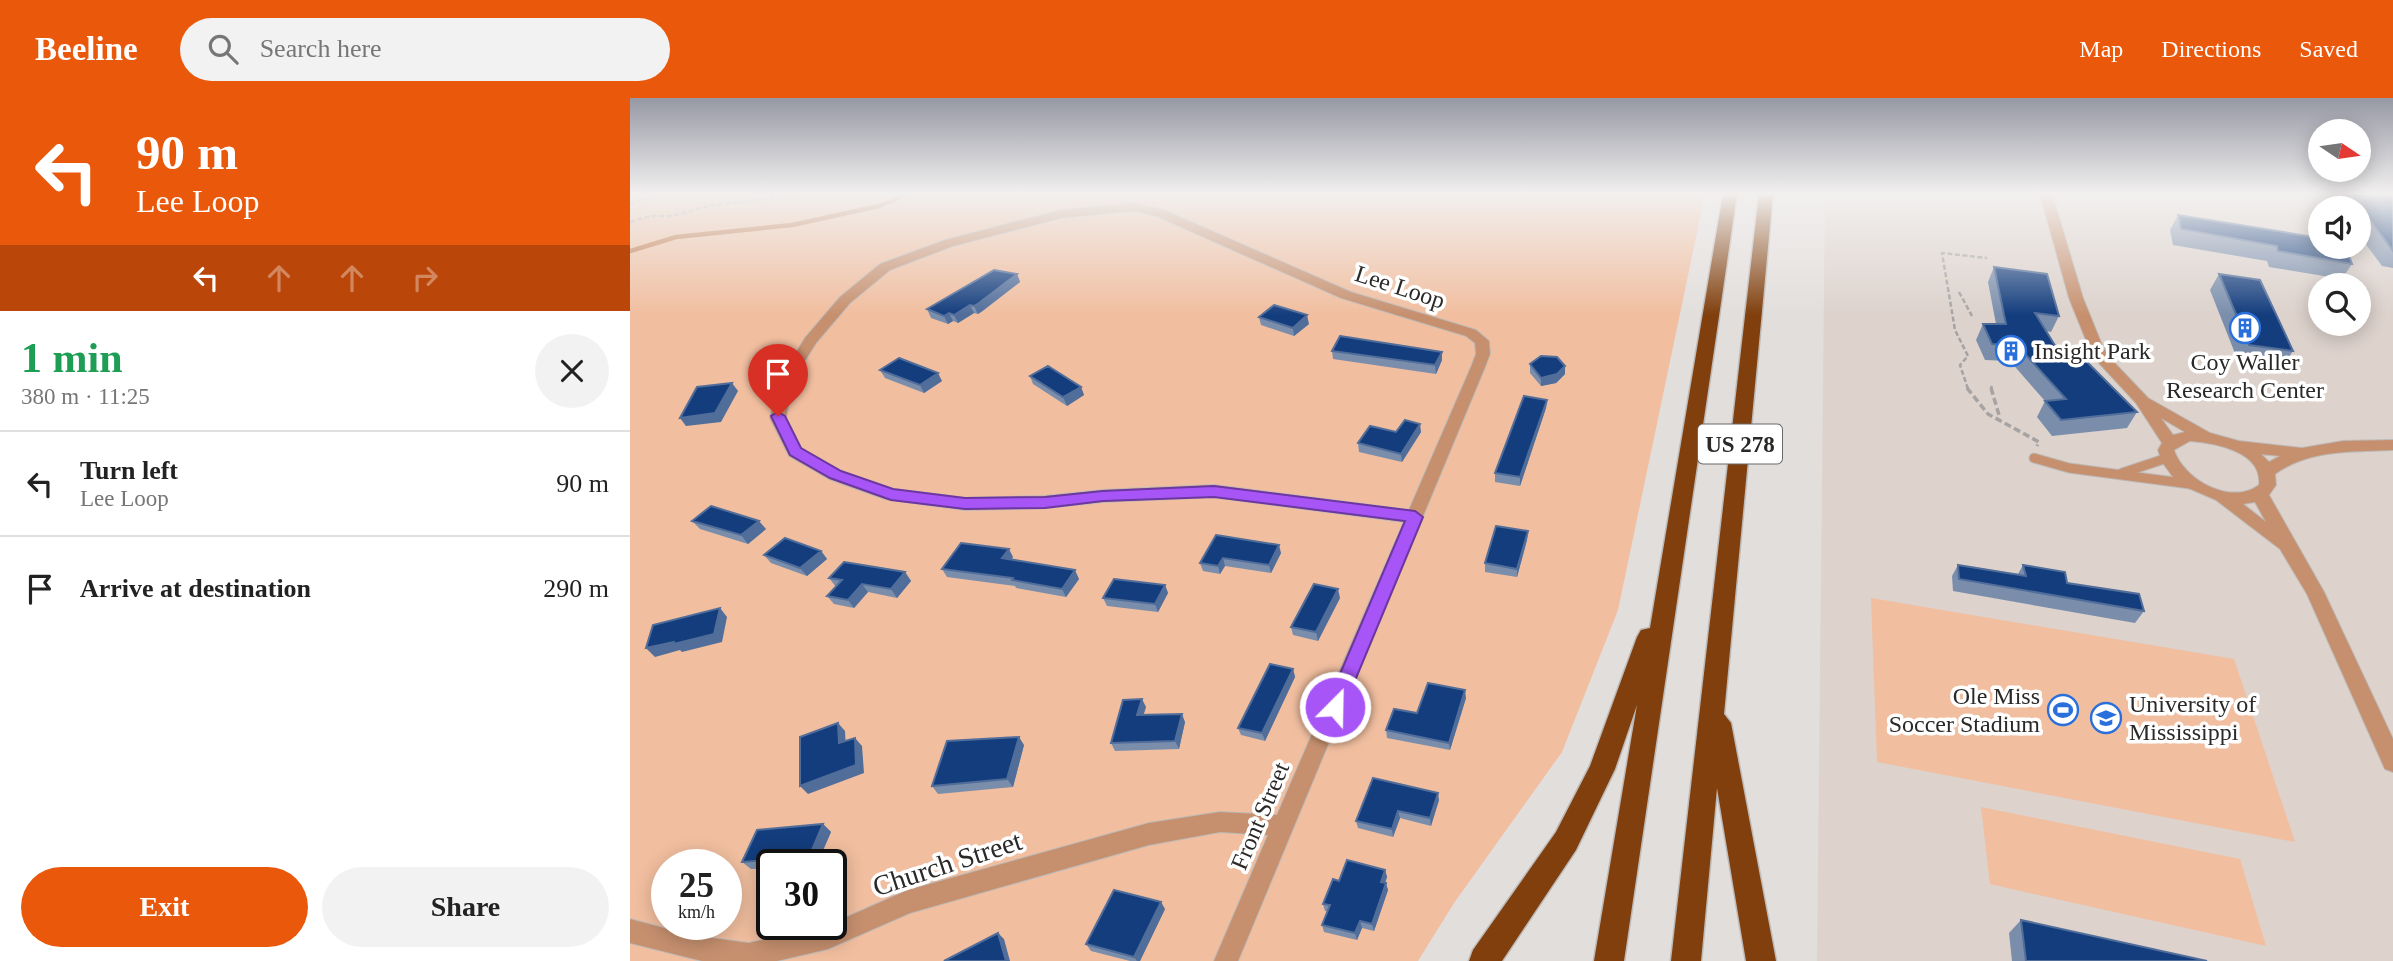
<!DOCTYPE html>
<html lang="en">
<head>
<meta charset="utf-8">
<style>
	body { margin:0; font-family:"Times New Roman",serif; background:#f2f2f2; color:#222; height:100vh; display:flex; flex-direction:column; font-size:26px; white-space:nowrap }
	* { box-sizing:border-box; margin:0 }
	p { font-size:23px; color:#767676 }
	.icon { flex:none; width:38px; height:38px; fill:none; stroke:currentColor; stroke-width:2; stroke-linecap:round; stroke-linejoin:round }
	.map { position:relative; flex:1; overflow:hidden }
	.side { display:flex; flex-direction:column; background:#fff; width:630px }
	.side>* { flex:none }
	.guide { background:#ea580c; color:#fff; overflow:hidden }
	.needle { width:46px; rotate:103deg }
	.tools { position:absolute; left:1678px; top:21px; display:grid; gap:14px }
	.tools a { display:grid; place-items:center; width:63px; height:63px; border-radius:50%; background:#fff; box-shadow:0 4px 18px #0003; font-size:35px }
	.speed { position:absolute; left:21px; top:751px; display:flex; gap:14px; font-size:35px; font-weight:700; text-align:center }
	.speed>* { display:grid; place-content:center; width:91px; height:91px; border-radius:50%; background:#fff; box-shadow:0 4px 18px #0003; line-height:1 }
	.speed small { font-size:18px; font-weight:400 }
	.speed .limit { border:4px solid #111; border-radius:10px; background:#fff; color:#111 }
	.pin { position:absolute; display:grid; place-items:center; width:60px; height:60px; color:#fff; margin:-72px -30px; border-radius:50% 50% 50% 0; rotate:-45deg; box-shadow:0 0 7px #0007 }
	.pin .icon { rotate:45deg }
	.me { position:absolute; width:77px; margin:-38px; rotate:23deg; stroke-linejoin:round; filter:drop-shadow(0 0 5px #0008) }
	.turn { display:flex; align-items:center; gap:24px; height:147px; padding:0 21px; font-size:32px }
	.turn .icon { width:91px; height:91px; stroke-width:2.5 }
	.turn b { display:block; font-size:49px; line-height:60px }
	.lanes { display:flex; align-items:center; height:66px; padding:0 21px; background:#0003; justify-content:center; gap:35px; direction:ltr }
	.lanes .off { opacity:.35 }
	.round { display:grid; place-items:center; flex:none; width:74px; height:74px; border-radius:37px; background:#f2f2f2 }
	.overview { display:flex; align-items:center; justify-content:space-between; height:119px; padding:0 21px }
	h1 { font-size:42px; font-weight:800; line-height:52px; color:#1e9e55 }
	.cta { display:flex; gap:14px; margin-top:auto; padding:14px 21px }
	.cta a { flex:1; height:80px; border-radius:42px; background:#ea580c; color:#fff; font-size:28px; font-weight:800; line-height:80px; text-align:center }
	.cta a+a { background:#f2f2f2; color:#222 }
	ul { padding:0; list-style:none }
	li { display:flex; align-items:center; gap:21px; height:105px; padding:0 21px; border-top:2px solid #e0e0e0 }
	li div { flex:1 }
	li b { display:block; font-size:26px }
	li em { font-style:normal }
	header { display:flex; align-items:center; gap:42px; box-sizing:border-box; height:98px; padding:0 35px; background:#ea580c; color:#fff }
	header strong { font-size:33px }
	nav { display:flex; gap:38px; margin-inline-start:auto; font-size:24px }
	.search { width:490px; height:63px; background:#f2f2f2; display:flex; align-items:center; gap:18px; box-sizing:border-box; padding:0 24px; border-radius:38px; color:#767676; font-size:26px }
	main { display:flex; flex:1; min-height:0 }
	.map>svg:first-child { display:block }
	.built { fill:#ddd2cc; fill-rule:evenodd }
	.green { fill:#f1be9f; fill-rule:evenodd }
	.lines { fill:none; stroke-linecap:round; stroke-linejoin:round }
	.stream { stroke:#bc6f3d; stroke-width:4.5 }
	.lane-casing { stroke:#bdbab8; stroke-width:11 }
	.street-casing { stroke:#bdbab8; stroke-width:2 }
	.highway-casing { stroke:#bdbab8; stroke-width:3 }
	.path-far1 { stroke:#a6a3a2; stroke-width:2.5; stroke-dasharray:5 2.5; stroke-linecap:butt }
	.path { stroke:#a6a3a2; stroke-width:3.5; stroke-dasharray:7 3.5; stroke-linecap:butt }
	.lane { stroke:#c6906f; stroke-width:9 }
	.street { fill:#c6906f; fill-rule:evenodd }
	.highway { fill:#803f0d; fill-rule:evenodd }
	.wall { fill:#7a8eac }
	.shaded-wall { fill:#516d9a }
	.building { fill:#133d7d; stroke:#516d9a; stroke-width:2 }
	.route { fill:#a855f7; stroke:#6d37a1; stroke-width:2 }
	.labels { text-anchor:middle; stroke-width:7; stroke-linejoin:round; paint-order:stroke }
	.shield { fill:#fff; stroke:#6a6968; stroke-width:2 }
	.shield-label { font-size:23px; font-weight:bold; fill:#2a2928 }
	.street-label { font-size:24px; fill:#2a2928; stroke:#fff }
	.poi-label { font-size:24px; fill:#2a2928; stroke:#fff; text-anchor:start }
	.near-street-label { font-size:28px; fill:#2a2928; stroke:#fff }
</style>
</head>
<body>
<header>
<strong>Beeline</strong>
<div class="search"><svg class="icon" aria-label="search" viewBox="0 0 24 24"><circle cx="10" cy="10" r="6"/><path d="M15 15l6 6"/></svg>Search here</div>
<nav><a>Map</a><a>Directions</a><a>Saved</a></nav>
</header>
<main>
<section class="side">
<div class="guide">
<div class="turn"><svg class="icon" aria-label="left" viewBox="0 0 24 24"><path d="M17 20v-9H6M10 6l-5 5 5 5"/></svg><div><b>90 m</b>Lee Loop</div></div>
<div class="lanes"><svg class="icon" aria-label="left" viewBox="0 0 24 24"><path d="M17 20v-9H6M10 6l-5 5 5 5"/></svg><svg class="icon off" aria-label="ahead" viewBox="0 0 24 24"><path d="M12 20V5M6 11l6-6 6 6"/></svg><svg class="icon off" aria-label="ahead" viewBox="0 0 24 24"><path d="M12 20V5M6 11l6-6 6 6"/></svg><svg class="icon off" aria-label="right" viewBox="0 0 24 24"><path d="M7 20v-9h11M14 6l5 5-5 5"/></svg></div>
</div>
<div class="overview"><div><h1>1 min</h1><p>380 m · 11:25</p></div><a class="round"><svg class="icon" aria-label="close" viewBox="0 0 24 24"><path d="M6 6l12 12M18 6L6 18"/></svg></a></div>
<ul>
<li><svg class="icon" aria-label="left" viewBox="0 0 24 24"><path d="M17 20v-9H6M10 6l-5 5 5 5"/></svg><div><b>Turn left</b><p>Lee Loop</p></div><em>90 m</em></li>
<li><svg class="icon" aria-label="arrive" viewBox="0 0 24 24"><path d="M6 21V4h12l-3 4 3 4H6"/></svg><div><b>Arrive at destination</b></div><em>290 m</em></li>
</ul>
<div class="cta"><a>Exit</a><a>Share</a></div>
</section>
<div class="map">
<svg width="1763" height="863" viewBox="0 0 1763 863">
	<rect width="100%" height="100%" fill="#e2dedc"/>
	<path class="built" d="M1195 96H1763V863H1187ZM1690 110H1729V149H1690ZM1690 187H1729V226H1690Z"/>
	<path class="green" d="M0 96H1075L988 512 932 654 824 805 788 863H0ZM37 766H96V826H37ZM142 766H201V826H142Z
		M1241 500 1604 561 1665 744 1247 664Z
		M1351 709 1610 761 1636 848 1360 786Z"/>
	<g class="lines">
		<path class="stream" d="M0 153 46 139 162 127 249 108 278 96"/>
		<g class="lane-casing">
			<path id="lane" d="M1404 360 1439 370 1560 386
				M1492 375 1537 360"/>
		</g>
		<g class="street-casing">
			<path id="street" d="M1410 96H1422L1453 200 1472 247 1479 259 1518 300 1580 335 1609 343 1672 350 1713 343 1763 342V352C1722 354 1680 351 1645 376L1646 387 1639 397 1694 494 1763 641V674L1755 671 1677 496 1650 451 1586 402 1556 389 1543 379 1532 364 1528 352 1532 345 1506 305 1468 264 1458 247 1439 200ZM1531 320 1555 334 1543 337ZM1560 343C1584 345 1633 353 1629 387 1601 408 1554 382 1544 352ZM1631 356 1650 358 1639 364ZM1625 404 1636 424 1613 406Z
				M503 105 534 112 721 194 846 232 859 243 860 256 855 269 608 863H584L638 737 590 734 519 747 280 815 198 851 147 863H72L0 845V821L60 837 119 845 201 826 278 792 519 725 590 714 647 717 774 424 584 399 473 404 415 410 335 412 255 401 199 381 159 358 140 320 149 282 175 240 210 199 250 166 315 142 431 112ZM503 113 526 118 711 200 836 238 845 245 846 256 841 269 779 412 584 387 473 392 415 398 335 400 263 391 211 373 171 351 156 320 163 282 186 245 220 205 260 172 323 148 431 120Z"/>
		</g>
		<g class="highway-casing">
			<path id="highway" d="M1093 96H1107L994 863H964L1007 607 985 671 946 752 872 863H839L843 852 926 734 960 668 1007 539 1011 532 1020 530Z
				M1129 96H1143L1094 616 1101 625 1146 863H1116L1087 690 1071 863H1041Z"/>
		</g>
		<path class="path-far1" d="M0 106 27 96
			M0 124 20 118H42L83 107 178 96
			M1329 194 1342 218
			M1361 288 1362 291
			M1338 291 1330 267 1338 258 1325 232 1312 155 1357 160"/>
		<path class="path" d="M1337 290 1358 316 1409 344 1407 348
			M1361 290 1369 317"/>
		<use href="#lane" class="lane"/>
		<use href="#street" class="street"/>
		<use href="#highway" class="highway"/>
	</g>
	<path class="wall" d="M1699 96H1763V170L1752 168 1729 137V110H1710Z
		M1548 117 1722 166 1712 181 1639 169 1637 163 1543 147 1540 132Z
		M1364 169 1429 218 1421 234 1416 233 1429 254 1507 314 1497 330 1422 338 1407 319 1415 303 1380 263 1355 262 1346 242 1353 226H1366L1358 184Z
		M387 176 390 184 353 213 348 216 344 215 328 225 323 223 318 226 301 220 297 211Z
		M1589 176 1663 253 1652 269 1608 263 1580 192Z
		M629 219 679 226 664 238 631 227Z
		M702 253 812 262 806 276 703 261Z
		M900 266 935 268V276L926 285 911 288 900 275Z
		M250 272 312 283 294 295 255 280Z
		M400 278 451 289 454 297 437 308 403 286Z
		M917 302 916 310 890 388 865 384V375Z
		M766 334H791L772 364 729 354 728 345Z
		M62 423 136 431 118 446 70 431Z
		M898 433 897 442 887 479 855 474V465Z
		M586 437 651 455 641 475 595 468 590 476 573 473 570 465Z
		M191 453 197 461 177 478 141 465 134 457Z
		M383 459 382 461 449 481 436 499 386 490 385 488 317 479 312 471Z
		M1328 467 1388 476 1393 467 1514 513 1505 525 1323 493 1322 478Z
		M275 474 281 483 267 500 238 494 224 510 204 506 197 498 206 489 199 480Z
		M535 487 538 495 528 514 477 508 473 500Z
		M710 500 688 543 663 537 661 529Z
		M663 571 665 579 635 643 611 637 608 630Z
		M836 600 820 652 757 640 756 632 787 615Z
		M516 609 513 617 555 624 549 651 485 653 481 645Z
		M394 647 383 689 308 696 302 688Z
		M809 702 801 728 770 720 763 739 728 730 726 723Z
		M193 726 201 734 187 766H142V770L121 771 112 764Z
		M755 772 757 779 755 785 758 792 744 833 732 830 727 842 694 834 692 827 697 813H695L693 806 709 783Z
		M535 811 510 863H500L461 853 456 846Z
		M1391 822 1577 863H1382L1379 835Z"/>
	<path class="shaded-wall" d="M387 176 390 184 348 216 344 208Z
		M340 207 344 215 328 225 324 217Z
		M319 215 323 223 318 226 314 218Z
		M677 217 679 226 664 238 663 230Z
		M812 254V262L806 276 805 267Z
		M935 268V276L926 285 911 288V280Z
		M308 275 312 283 294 295 290 287Z
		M102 285 108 293 91 324 56 328 50 320Z
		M451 289 454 297 437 308 433 299Z
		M917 302 916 310 890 388V379Z
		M790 326 791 334 772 364 771 356Z
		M129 423 136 431 118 446 111 437Z
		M898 433 897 442 887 479V471Z
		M649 447 651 455 641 475 639 467Z
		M379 451 383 459 377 468 372 460Z
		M191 453 197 461 177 478 170 470Z
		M593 460 595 468 590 476 588 468Z
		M445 472 449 481 436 499 432 491Z
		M275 474 281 483 267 500 261 491Z
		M232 486 238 494 224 510 218 502Z
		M535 487 538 495 528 514 525 506Z
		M708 491 710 500 688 543 686 534Z
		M90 510 97 519 92 544 52 554 50 552 25 559 16 550 44 544Z
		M663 571 665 579 635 643 632 635Z
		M835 592 836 600 820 652 819 645Z
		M512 601 516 609 511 625 507 617Z
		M552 616 555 624 549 651 545 643Z
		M208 625 215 633 216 653 209 645Z
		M389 639 394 647 383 689 377 681Z
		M225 640 232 648 234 675 178 696 170 688Z
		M808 695 809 702 801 728 800 720Z
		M768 713 770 720 763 739 762 731Z
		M193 726 201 734 187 766 179 759Z
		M755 772 757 779 753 791 751 784Z
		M756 785 758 792 744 833 742 826Z
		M531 804 535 811 510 863H507L504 859Z
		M730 823 732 830 727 842 725 835Z
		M368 835 374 841 380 863H376Z"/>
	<path class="building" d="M1720 96H1763V153Z
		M1548 117 1690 140V149H1716L1722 166 1648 153 1647 148 1551 131Z
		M1364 169 1417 176 1429 218 1405 215 1429 254 1452 259 1507 314 1431 322 1415 303 1436 301 1387 247 1362 246 1353 226H1376Z
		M364 172 387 176 349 205 344 208 340 207 324 217 319 215 314 218 297 211Z
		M1589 176 1630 182 1663 253 1619 247Z
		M644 207 677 217 663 230 629 219Z
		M710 238 812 254 805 267 702 253Z
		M911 258 927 259 935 268 927 276 911 280 900 266Z
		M269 260 308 275 290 287 250 272Z
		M418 268 451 289 433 299 400 278Z
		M102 285 85 315 50 320 67 289Z
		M894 298 917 302 890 379 865 375Z
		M775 322 790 326 771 356 728 345 740 328 766 334Z
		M81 408 129 423 111 437 62 423Z
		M866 428 898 433 887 471 855 465Z
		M586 437 649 447 639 467 593 460 588 468 570 465Z
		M155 440 191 453 170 470 134 457Z
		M331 445 379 451 372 460 445 472 432 491 382 482 383 480 312 471Z
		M214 464 275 474 261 491 232 486 218 502 197 498 212 482 199 480Z
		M1328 467 1396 478 1393 467 1435 474 1437 485 1509 496 1514 513 1329 481Z
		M484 481 535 487 525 506 473 500Z
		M684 486 708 491 686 534 661 529Z
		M90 510 84 536 44 546V544L16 550 23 527Z
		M640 566 663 571 632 635 608 630Z
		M798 585 835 592 819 645 756 632 764 611 787 615Z
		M512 601 507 617 552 616 545 643 481 645 493 602Z
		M208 625 209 645 225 640 226 667 170 688V639Z
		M389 639 377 681 302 688 317 643Z
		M743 680 808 695 800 720 768 713 762 731 726 723Z
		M193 726 179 759 112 764 127 732Z
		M717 762 755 772 751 784 756 785 742 826 730 823 725 835 692 827 700 807 693 806 703 781 709 783Z
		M484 792 531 804 504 859 456 846Z
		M1391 822 1577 863H1396Z
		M368 835 376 863H314Z"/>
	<linearGradient id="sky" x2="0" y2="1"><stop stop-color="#9698a4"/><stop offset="0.44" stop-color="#f2f0ef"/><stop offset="1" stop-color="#f2f0ef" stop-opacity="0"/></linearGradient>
	<rect width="1763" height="217" fill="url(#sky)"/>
	<path class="route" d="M148 314 155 318 171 350 211 373 263 391 335 400 415 399 473 393 584 388 785 413 793 419 714 609 712 614 705 617 698 614 696 609 775 423 584 399 473 403 415 410 335 411 261 402 200 380 160 357 141 318Z"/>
	<defs>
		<g id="building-ring" transform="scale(1.575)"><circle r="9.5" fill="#fff" stroke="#2970dc" stroke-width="1.5"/><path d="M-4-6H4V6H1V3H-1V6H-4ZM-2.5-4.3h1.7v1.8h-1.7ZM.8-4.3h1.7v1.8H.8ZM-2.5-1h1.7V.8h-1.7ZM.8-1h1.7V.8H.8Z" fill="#2970dc"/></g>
		<g id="stadium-ring" transform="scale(1.575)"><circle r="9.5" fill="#fff" stroke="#2970dc" stroke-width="1.5"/><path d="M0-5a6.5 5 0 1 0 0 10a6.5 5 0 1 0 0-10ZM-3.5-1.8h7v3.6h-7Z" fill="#2970dc"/></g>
		<g id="university-ring" transform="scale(1.575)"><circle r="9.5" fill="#fff" stroke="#2970dc" stroke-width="1.5"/><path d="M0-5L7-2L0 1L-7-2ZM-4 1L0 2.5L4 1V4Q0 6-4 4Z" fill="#2970dc"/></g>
	</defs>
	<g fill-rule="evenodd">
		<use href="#building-ring" x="1615" y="230"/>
		<use href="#building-ring" x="1381" y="253"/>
		<use href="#stadium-ring" x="1433" y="612"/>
		<use href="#university-ring" x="1476" y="620"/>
	</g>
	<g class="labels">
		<rect class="shield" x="1068" y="326.5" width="84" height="39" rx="5"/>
		<g class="shield-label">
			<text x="1110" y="354">US 278</text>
		</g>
		<g class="street-label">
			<text transform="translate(770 189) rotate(18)" y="8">Lee Loop</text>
			<text transform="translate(630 718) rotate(-67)" y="8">Front Street</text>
		</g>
		<g class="poi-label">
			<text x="1404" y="261">Insight Park</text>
			<text x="1615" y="272" text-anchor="middle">Coy Waller<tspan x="1615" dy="28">Research Center</tspan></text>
			<text x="1410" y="606" text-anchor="end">Ole Miss<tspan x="1410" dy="28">Soccer Stadium</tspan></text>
			<text x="1499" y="614">University of<tspan x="1499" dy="28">Mississippi</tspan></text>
		</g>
		<g class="near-street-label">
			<text transform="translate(317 765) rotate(-18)" y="10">Church Street</text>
		</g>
	</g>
</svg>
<div class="tools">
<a><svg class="needle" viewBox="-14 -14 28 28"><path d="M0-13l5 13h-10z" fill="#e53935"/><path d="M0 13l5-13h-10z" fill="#767676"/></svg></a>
<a><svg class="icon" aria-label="sound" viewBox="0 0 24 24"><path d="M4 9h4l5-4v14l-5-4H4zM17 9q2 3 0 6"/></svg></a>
<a><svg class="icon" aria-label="search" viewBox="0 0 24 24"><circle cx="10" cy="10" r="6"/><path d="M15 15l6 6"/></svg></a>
</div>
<div class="speed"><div>25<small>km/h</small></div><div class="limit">30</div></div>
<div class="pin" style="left:148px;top:318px;background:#d93025"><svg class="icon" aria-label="arrive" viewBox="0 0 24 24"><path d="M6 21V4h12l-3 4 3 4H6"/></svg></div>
<svg class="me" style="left:705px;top:609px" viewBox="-20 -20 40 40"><circle r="17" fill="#a855f7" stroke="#fff" stroke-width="3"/><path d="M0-11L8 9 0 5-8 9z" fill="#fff"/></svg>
</div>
</main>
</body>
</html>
